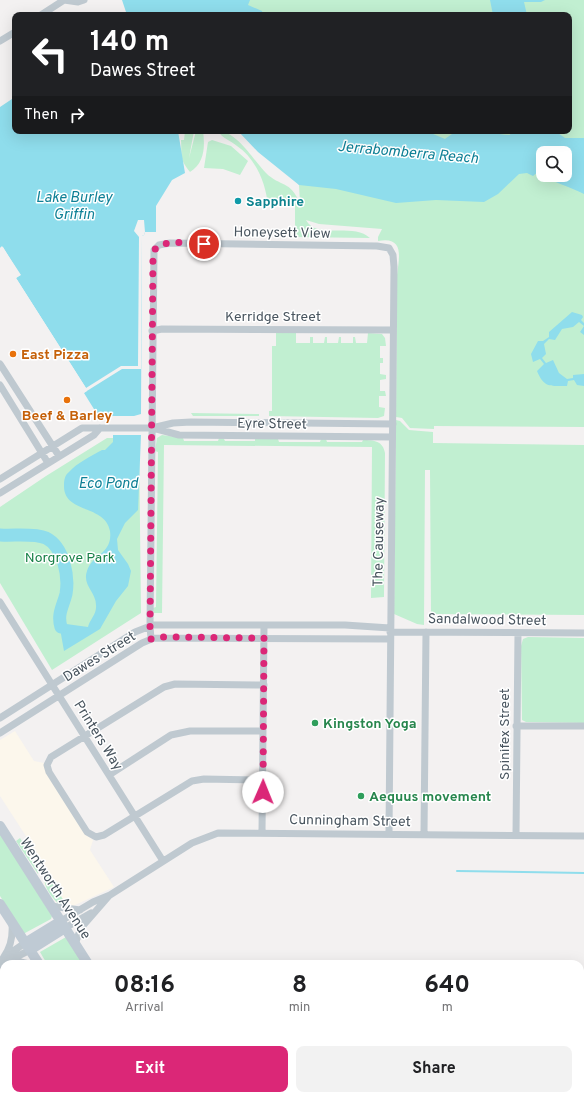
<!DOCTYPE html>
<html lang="en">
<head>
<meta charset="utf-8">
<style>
	body { margin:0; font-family:Overpass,sans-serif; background:#f2f2f2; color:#202124; height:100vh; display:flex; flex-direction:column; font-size:15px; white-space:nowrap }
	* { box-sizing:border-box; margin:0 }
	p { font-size:13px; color:#757577 }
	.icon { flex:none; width:22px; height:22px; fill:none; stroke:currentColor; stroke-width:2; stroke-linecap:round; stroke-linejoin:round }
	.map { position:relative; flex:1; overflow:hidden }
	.panel { position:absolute; left:0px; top:960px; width:584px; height:140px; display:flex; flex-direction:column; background:#fff; border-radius:12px 12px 0 0; box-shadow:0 4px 16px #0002 }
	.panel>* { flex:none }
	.banner { position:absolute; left:12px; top:12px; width:560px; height:122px; border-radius:8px; box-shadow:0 4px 16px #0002; background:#202124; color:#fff; overflow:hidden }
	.buttons { position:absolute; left:536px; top:146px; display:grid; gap:8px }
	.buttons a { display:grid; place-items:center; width:36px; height:36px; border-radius:8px; background:#fff; box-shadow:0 4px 16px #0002; font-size:20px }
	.pin { position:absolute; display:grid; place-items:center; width:34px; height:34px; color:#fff; margin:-17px; border:2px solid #fff; border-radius:50%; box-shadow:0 1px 4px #0007 }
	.me { position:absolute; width:44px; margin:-22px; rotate:1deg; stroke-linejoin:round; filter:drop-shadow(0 0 3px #0008) }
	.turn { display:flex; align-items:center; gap:14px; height:84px; padding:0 12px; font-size:18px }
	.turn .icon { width:52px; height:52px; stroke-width:2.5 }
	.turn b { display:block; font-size:28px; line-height:34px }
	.then { display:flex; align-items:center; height:38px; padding:0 12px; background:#0003; gap:8px; font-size:15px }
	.eta { display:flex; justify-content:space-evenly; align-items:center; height:68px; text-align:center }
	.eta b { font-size:24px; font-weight:700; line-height:28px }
	.button { display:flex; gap:8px; margin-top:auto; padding:8px 12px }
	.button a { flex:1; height:46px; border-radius:8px; background:#db2777; color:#fff; font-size:16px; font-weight:700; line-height:46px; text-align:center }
	.button a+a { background:#f2f2f2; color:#202124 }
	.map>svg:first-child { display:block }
	.commercial { fill:#fcf7ec }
	.green { fill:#c1efd1; fill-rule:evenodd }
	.water { fill:#8fddec; fill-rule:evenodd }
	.pier { fill:#f3f1f1 }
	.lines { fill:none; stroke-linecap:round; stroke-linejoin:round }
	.stream { stroke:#8fddec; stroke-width:2 }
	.river { stroke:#8fddec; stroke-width:13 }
	.street { stroke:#bfc9d0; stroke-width:7 }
	.secondary { stroke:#bfcad4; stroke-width:10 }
	.rail-casing { stroke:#b3b7bb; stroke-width:3.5 }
	.rail { stroke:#fff; stroke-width:2; stroke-dasharray:6; stroke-linecap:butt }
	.route { stroke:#db2777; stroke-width:7; stroke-dasharray:0 12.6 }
	.culture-dot { fill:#0f9aa8; stroke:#fff; stroke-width:1.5 }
	.food-dot { fill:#e8710a; stroke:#fff; stroke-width:1.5 }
	.leisure-dot { fill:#2e9e5b; stroke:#fff; stroke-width:1.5 }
	.labels { text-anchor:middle; stroke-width:3; stroke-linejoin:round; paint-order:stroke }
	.culture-label { font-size:14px; font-weight:bold; fill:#0d838f; stroke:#fff; text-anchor:start }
	.street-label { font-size:14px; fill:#49555f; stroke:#fff }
	.food-label { font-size:14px; font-weight:bold; fill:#c56008; stroke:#fff; text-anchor:start }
	.park-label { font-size:14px; fill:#198148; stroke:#fff }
	.leisure-label { font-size:14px; font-weight:bold; fill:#27864d; stroke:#fff; text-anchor:start }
	.water-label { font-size:15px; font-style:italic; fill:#0e8096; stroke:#fff }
</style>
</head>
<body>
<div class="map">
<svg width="584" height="1100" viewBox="0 0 584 1100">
	<rect width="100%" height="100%" fill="#f3f1f1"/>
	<path class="commercial" d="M15 731 34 761 44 763 86 835 93 840 90 850 114 887 73 906 70 907 55 901 44 884V864L0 796V740Z"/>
	<path class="green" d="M129 0H584V427L434 426V429L410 428 402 418 396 417 397 275C399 258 405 236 378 241V237L382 229 319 224 306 220C316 240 353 222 370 238L295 237V206H268C266 183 256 159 237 146 230 140 223 139 218 131 237 131 254 161 266 173 280 187 291 180 300 204L299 185 295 179 242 131H569V15H143ZM543 153H565V175H543Z
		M185 131H194L189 158 196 131H203C205 146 205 163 190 172 179 158 182 157 181 140H184Z
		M212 140 231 146 248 161 240 175 223 169 204 168 208 142Z
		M276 333H296V343H310V337H313V343H324L325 337H327V343H338L339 337H341V343H353V337H355L356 343H367L368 333 382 334 385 338 386 346H380V358H383V363H380V374L386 375V379L380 380V391H385L386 396H379V407L385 408 384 416 378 418 269 416V411H272V346H276Z
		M191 413 259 414V416H193Z
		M396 420 400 421 409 430 433 432V443L584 445V615L431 614 430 470H425L424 625 417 624 394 614Z
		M162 435 183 438 184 441H218L219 438 224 439 225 441H255V439H278L279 442H320L321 439H326L327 442H362L363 440C374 440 383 441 385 453L384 597 371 598 372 447 164 445 162 613H154L153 608 156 607 158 452 155 451 157 438Z
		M107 438H139L141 613 52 670 0 583V507L46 476Z
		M528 637 584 638V723L526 722 522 720 521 646 523 639Z
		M0 833 52 916 51 919 25 933 24 934 0 896Z
		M20 838 39 868 38 874 16 841Z
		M47 874 64 901 60 905C52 899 43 886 44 876Z
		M66 937 83 964H47L40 952Z
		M187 1096H329L328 1100H189Z"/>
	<path class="water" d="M122 0H250L248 5 262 11 263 15H127Z
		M490 0H545L541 2H524L527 15H493Z
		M15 97V131H178L185 173 172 180 156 206V232H145L144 235 142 236 141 414 134 416H106L107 415 97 414 84 393 87 391 86 388 16 278 20 275 3 247 0 248V107Z
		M238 131H426L445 139C449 136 454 132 459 131 476 128 493 134 510 135L511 131H555L565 138H584V194C569 186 551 183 539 171L533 176 527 173 519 174 498 194 484 202 436 200 396 203 336 189 299 185 258 152ZM543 153H565V175H543Z
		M572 312 582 315 583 317 581 320 584 323V335L580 332 584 326 579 322 573 327 562 329 555 340 549 339 544 344 546 354 542 358 546 363 553 360 559 373 567 379 573 378V375L584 374V386L577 385 574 380 568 381 567 386C550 386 544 388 537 371L544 364 540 359 533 362 531 354 538 341H543L549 337V332Z
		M113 435H141L138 510 125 523 117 539 118 550 128 564 131 571 128 586 116 601 100 629 64 651 59 623 88 627C90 619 97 614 96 605 96 592 82 585 87 571 92 554 113 554 110 531 105 504 63 514 64 485 64 480 65 475 69 472 77 463 91 456 102 450H105L113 442Z"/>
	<path class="pier" d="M138 220H144L145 232 144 235 142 236 141 369H122L82 394 84 389 14 279 18 274 0 248 2 246 21 275 16 278 86 388 121 366H138L139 237 134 231Z"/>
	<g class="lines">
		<path class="stream" d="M457 871 584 873"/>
		<path class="river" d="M0 535C14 536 34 533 46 538 64 547 69 577 66 594 63 606 57 614 61 627"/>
		<path class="street" d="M64 0 78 2 84 0
			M41 15 64 0
			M0 41 15 32
			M152 331 162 329 393 330
			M0 364 59 456
			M0 385 48 463
			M153 428 179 435 392 437
			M0 479 82 428H152L173 423 191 422 393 424
			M0 493 94 435 100 428
			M0 602 163 861
			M390 632 584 633
			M151 639 150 626 154 250 159 245 170 243 377 246 389 248 393 255 394 267 389 834
			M0 718 135 632 153 625H345L390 628
			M516 726H584
			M0 733 142 643 154 638 390 639
			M109 775 171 735 190 731H263
			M263 780 204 779 192 781 104 835 96 837 87 832 49 772 47 765 51 757 164 687 175 684 264 685
			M262 833 264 625
			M424 834 426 632
			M516 835 518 633
			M51 906 80 910
			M61 921 93 902 110 895 192 843 218 833 584 836
			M65 928 91 913
			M75 944 81 928 108 897
			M6 956 25 943
			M12 960 29 964
			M1 961C10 949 13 939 12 924
			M0 965 30 950
			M162 1100 168 1096
			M333 1100V1096"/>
		<path class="secondary" d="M0 826 88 964
			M0 904 39 964
			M25 943 61 921
			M30 950 65 928
			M122 1096 125 1100
			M175 1096 177 1100"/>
		<g class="rail-casing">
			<path id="rail" d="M580 1063H584"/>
		</g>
		<use href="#rail" class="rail"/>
	</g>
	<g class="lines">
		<path class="route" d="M204 244C190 244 159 237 153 253L150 630 151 639 164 637 264 638 263 792"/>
	</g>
	<circle class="culture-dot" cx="238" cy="201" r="4"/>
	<g class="food-dot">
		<circle cx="13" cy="354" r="4"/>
		<circle cx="67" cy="400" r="4"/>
	</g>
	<g class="leisure-dot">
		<circle cx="315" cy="723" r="4"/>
		<circle cx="361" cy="796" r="4"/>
	</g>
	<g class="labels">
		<g class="culture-label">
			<text x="246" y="206">Sapphire</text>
		</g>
		<g class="street-label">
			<text transform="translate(282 232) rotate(1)" y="5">Honeysett View</text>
			<text x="273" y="321">Kerridge Street</text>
			<text transform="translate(272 423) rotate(1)" y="5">Eyre Street</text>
			<text transform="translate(378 542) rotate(-89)" y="5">The Causeway</text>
			<text transform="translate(487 619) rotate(1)" y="5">Sandalwood Street</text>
			<text transform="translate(99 656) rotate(-32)" y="5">Dawes Street</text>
			<text transform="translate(504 734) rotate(-90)" y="5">Spinifex Street</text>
			<text transform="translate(99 735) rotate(58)" y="5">Printers Way</text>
			<text transform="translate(350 820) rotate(1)" y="5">Cunningham Street</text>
			<text transform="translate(56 888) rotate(57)" y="5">Wentworth Avenue</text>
		</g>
		<g class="food-label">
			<text x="21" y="359">East Pizza</text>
			<text x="67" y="420" text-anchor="middle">Beef &amp; Barley</text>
		</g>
		<g class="park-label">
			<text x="70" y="562">Norgrove Park</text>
		</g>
		<g class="leisure-label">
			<text x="323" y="728">Kingston Yoga</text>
			<text x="369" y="801">Aequus movement</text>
		</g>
		<g class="water-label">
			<text transform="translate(408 152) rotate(5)" y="5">Jerrabomberra Reach</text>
			<text x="74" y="202">Lake Burley<tspan x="74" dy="17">Griffin</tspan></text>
			<text x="108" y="488">Eco Pond</text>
		</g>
	</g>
</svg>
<div class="buttons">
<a><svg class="icon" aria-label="search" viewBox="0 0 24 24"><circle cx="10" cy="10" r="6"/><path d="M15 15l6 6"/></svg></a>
</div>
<div class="pin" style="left:204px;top:244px;background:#d93025"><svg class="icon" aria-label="arrive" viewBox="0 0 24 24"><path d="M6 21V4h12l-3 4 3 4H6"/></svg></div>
<svg class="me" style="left:263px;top:792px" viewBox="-20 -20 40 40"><circle r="19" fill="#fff"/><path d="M0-13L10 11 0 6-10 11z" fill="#db2777"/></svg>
<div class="banner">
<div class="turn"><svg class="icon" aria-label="left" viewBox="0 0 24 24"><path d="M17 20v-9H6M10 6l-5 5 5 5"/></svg><div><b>140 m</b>Dawes Street</div></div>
<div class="then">Then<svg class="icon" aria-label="right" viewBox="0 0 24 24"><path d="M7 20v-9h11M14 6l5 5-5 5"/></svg></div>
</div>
<section class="panel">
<div class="eta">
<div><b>08:16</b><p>Arrival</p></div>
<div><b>8</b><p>min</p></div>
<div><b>640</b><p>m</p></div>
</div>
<div class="button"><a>Exit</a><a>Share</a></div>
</section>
</div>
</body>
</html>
